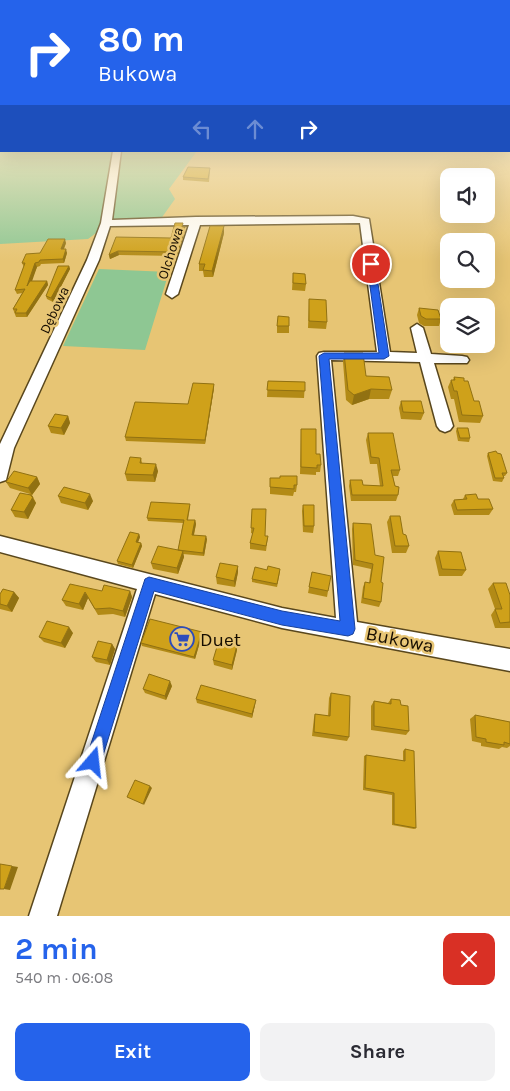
<!DOCTYPE html>
<html lang="en">
<head>
<meta charset="utf-8">
<style>
	body { margin:0; font-family:Karla,sans-serif; background:#f2f2f3; color:#2b2b33; height:100vh; display:flex; flex-direction:column; font-size:19px; white-space:nowrap }
	* { box-sizing:border-box; margin:0 }
	p { font-size:16px; color:#7c7c81 }
	.icon { flex:none; width:28px; height:28px; fill:none; stroke:currentColor; stroke-width:2; stroke-linecap:round; stroke-linejoin:round }
	.map { position:relative; height:916px; overflow:hidden }
	.side { display:flex; flex-direction:column; background:#fff; flex:1 }
	.side>* { flex:none }
	.guide { position:absolute; left:0px; top:0px; width:510px; height:152px; box-shadow:0 5px 20px #0002; background:#2563eb; color:#fff; overflow:hidden }
	.controls { position:absolute; left:440px; top:168px; display:grid; gap:10px }
	.controls a { display:grid; place-items:center; width:55px; height:55px; border-radius:10px; background:#fff; box-shadow:0 5px 20px #0002; font-size:25px }
	.pin { position:absolute; display:grid; place-items:center; width:42px; height:42px; color:#fff; margin:-21px; border:2px solid #fff; border-radius:50%; box-shadow:0 1px 5px #0007 }
	.me { position:absolute; width:55px; margin:-28px; rotate:17deg; stroke-linejoin:round; filter:drop-shadow(0 0 4px #0008) }
	.turn { display:flex; align-items:center; gap:18px; height:105px; padding:0 15px; font-size:22px }
	.turn .icon { width:65px; height:65px; stroke-width:2.5 }
	.turn b { display:block; font-size:35px; line-height:42px }
	.lanes { display:flex; align-items:center; height:48px; padding:0 15px; background:#0003; justify-content:center; gap:25px; direction:ltr }
	.lanes .off { opacity:.35 }
	.round { display:grid; place-items:center; flex:none; width:52px; height:52px; border-radius:10px; background:#f2f2f3 }
	.summary { display:flex; align-items:center; justify-content:space-between; height:85px; padding:0 15px }
	h1 { font-size:30px; font-weight:700; line-height:38px; color:#2563eb }
	.cta { display:flex; gap:10px; margin-top:auto; padding:10px 15px }
	.cta a { flex:1; height:58px; border-radius:10px; background:#2563eb; color:#fff; font-size:20px; font-weight:700; line-height:58px; text-align:center }
	.cta a+a { background:#f2f2f3; color:#2b2b33 }
	.map>svg:first-child { display:block }
	.green { fill:#8ec793 }
	.lines { fill:none; stroke-linecap:round; stroke-linejoin:round }
	.minor-casing { stroke:#59471d; stroke-width:3 }
	.minor { fill:#fff; fill-rule:evenodd }
	.wall { fill:#b28a16 }
	.shaded-wall { fill:#917112 }
	.building { fill:#cfa11a; stroke:#917112 }
	.route { fill:#2563eb; stroke:#184099 }
	.labels { text-anchor:middle; stroke-width:5; stroke-linejoin:round; paint-order:stroke }
	.far-street-label { font-size:14px; fill:#160d00; stroke:#e7c574 }
	.near-poi-label { font-size:19px; fill:#160d00; stroke:#e7c574; text-anchor:start }
	.near-street-label { font-size:19px; fill:#160d00; stroke:#e7c574 }
</style>
</head>
<body>
<div class="map">
<svg width="510" height="916" viewBox="0 0 510 916">
	<rect width="100%" height="100%" fill="#e7c574"/>
	<path class="green" d="M0 133 1 151H197L169 189 175 199 160 220 111 222 88 239 0 244Z
		M99 269 169 272 145 350 63 346Z"/>
	<g class="lines">
		<g class="minor-casing">
			<path id="minor" d="M113 151H121L112 220 196 217 353 216 369 219 390 352 417 353 411 328 417 324 423 328 431 354 462 356 467 357 469 360 467 363H434L453 426 450 430 445 432 440 430 437 426 420 362 331 360 357 622 510 649V671L282 628 155 594 57 916H29L137 589 0 552V536L282 608 336 618 317 356 319 353 324 352H377L360 223 200 225 178 294 172 298 166 294 189 225 110 226 99 260 14 448 6 480 0 482V444L87 260 101 223Z"/>
		</g>
		<use href="#minor" class="minor"/>
	</g>
	<path class="wall" d="M210 171 209 182 183 180V177Z
		M183 227H185V231L177 256 119 255 110 259 109 255 116 237 171 238Z
		M224 233 213 277H204L203 271H199V264Z
		M66 243 64 249 67 253 64 263 41 264 40 266 37 267 31 281H47L48 285 27 317H16L13 309 22 293 17 294 15 290 24 267 22 263 40 253Z
		M69 266 70 269 53 302 47 299 46 296Z
		M293 274 306 284 305 291 292 290Z
		M309 299 327 322 326 329 308 328Z
		M419 308 441 319 439 326H424L419 323 417 315Z
		M289 317V333H277V326Z
		M344 353 366 376 392 390 389 399H369L352 405 346 400 343 362Z
		M454 377 464 381 474 401 483 416 480 423 459 422 454 399H451L448 387 451 380H453Z
		M268 381 305 382 304 398 267 397Z
		M214 388 205 444 126 441 125 437 188 404Z
		M401 401 424 413 421 420 401 419 399 408Z
		M68 416 70 423 64 435 51 433 48 426Z
		M457 428 470 438 469 442 458 441 456 431Z
		M301 429 316 454 321 465 320 472H316V475L300 474Z
		M368 433 400 470 398 476H393L395 486 398 495 396 501H351L349 486 350 480 363 485 380 486 377 464H370L366 440Z
		M488 453 507 473 505 476H503L504 478 502 482 493 481 487 456Z
		M141 458 142 463 158 471 155 482 127 481 125 474Z
		M37 477 40 484 32 495 36 503 28 519 15 517 11 510 30 494 10 488 6 482Z
		M270 478 297 485 296 492H294L293 496 270 494Z
		M465 495 478 499 493 509 489 515H454L451 505 454 500 463 499Z
		M58 496 93 501 88 510 61 503Z
		M303 505 314 526 313 533 303 532 302 511Z
		M190 507 188 520H195L196 524 194 535 207 539 204 556 183 554 184 557 178 574 153 569 151 563 178 550 183 523 148 521 147 518Z
		M252 509 265 536H268L266 551 250 549V543L253 534 251 533Z
		M390 516 403 534 409 546 406 553H392L387 522Z
		M353 523 375 555 381 582V602L379 607 361 603 363 587 365 582 369 583 371 569 353 565 352 529Z
		M139 534 140 537 138 542 141 543 142 546 133 568 118 564 117 561Z
		M438 551 466 570 462 576H439L435 558Z
		M238 566V572L235 587 217 584 216 577Z
		M267 570 280 572 277 587 252 582V579Z
		M312 572 328 591 327 597 308 593Z
		M493 583 510 595V628H495L491 615 495 609 488 589Z
		M102 591H130L132 597 125 617 113 614 98 615 88 598 83 610 66 606 62 600Z
		M14 592 19 598 12 612 0 609V594Z
		M73 633 65 648 44 642 39 637Z
		M202 635 195 659 142 646 141 643Z
		M112 644 115 649 110 665 96 662 92 657Z
		M237 650 232 670 214 665 213 660Z
		M172 686 166 700 145 693 143 689Z
		M331 693 349 737 347 741 312 736 314 718 315 714 328 716 329 698Z
		M196 699 255 705 252 718 197 703Z
		M391 699 401 705 409 731 406 735 371 730V706L374 701 388 703Z
		M475 715 510 722V746L507 748 502 747 499 749 481 746V743L472 741 470 719Z
		M405 749 416 828 414 829 392 825V795L363 790 364 756 366 755 403 761V751Z"/>
	<path class="shaded-wall" d="M224 226V233L213 277 212 271Z
		M185 227V231L177 256 176 252Z
		M65 239 66 243 62 253 61 249Z
		M66 249 67 253 64 263 63 259Z
		M118 251 119 255 110 259 109 255Z
		M35 263 37 267 29 290 27 286Z
		M69 266 70 269 53 302 51 298Z
		M47 281 48 285 27 317 26 313Z
		M214 384V388L205 444V440Z
		M371 389 369 399 352 405 354 395Z
		M68 416 70 423 64 435 61 428Z
		M156 464 158 471 155 482 153 475Z
		M37 477 40 484 32 495 28 488Z
		M90 494 93 501 88 510 85 503Z
		M31 495 36 503 28 519 24 512Z
		M195 520 196 524 193 538 192 535Z
		M139 534 140 537 137 545 136 542Z
		M206 536 207 539 204 556 203 553Z
		M141 543 142 546 133 568 132 565Z
		M183 551 184 557 178 574 177 568Z
		M238 566V572L235 587 234 581Z
		M130 591 132 597 125 617 123 611Z
		M14 592 19 598 12 612 7 606Z
		M85 592 88 598 83 610 79 604Z
		M69 627 73 633 65 648 61 643Z
		M202 632V635L195 659 194 657Z
		M112 644 115 649 110 665 107 660Z
		M237 645V650L232 670V665Z
		M170 681 172 686 166 700 165 696Z
		M256 700 255 705 252 718V714Z
		M150 786 152 788 144 805 143 804Z
		M12 866 18 867 10 890 4 889Z"/>
	<path class="building" d="M188 167 210 168 208 179 183 177Z
		M175 223H183L182 227H185L176 252 118 251 109 255 116 237 171 238Z
		M210 226H224L212 271 203 270 205 264H199Z
		M48 239H65L61 249H66L63 259 40 260 39 262 35 263 27 286 30 281H47L26 313H15L17 309H13L25 289 15 290 25 263H22L26 254 40 253Z
		M58 266H69L51 298 46 296Z
		M293 273 305 274 306 284 293 283Z
		M309 299 326 300 327 322 309 321Z
		M419 308 438 310 441 319H426L421 316Z
		M278 316 289 317V326H277Z
		M344 353H363L366 376 389 377 392 390 371 389 354 395 348 390Z
		M454 377 464 378V381H468L474 401H479L483 416 462 415 457 391H454L451 380H455Z
		M268 381 305 382V391L267 390Z
		M193 383 214 384 205 440 125 437 135 402 188 404Z
		M401 401H421L424 413 403 412Z
		M55 414 68 416 61 428 48 426Z
		M457 428H468L470 438H460Z
		M301 429H316V454H320L321 465H317V468L301 467Z
		M368 433H393L400 470H391L395 486 399 487 398 495H352L350 480H362L363 485 383 486 379 458 371 457Z
		M496 451 497 453 501 454 507 473H502L504 478H495L488 453Z
		M130 457 141 458 140 463 156 464 153 475 125 474Z
		M14 471 37 477 28 488 6 482Z
		M280 476H297V485H294V489L270 487V478H280Z
		M64 487 90 494 85 503 58 496Z
		M20 493 31 495V496L33 497 24 512 11 510Z
		M476 494 478 499H489L493 509 457 510 454 500 467 499 465 495Z
		M151 502 190 504 187 520H195L192 535 206 536 203 553 178 550 184 520 147 518Z
		M303 505H314V526H304Z
		M252 509H266L265 536H268L266 546 250 543 254 528H251Z
		M390 516H400L403 534 406 535 409 546H395Z
		M353 523 371 524 375 555 384 557 381 582 383 583 381 602 363 598 365 582 370 583 373 564 355 560Z
		M130 532 139 534 136 542 141 543 132 565 117 561Z
		M158 546 183 551 177 568 151 563Z
		M438 551 461 552 466 570 442 569Z
		M220 563 238 566 234 581 216 577Z
		M268 566 280 569 277 584 252 579 255 567 267 570Z
		M312 572 331 576 328 591 309 587Z
		M493 583H506L510 595V622L500 623 495 609H502Z
		M70 584 102 591 104 585 130 591 123 611 110 608 95 609 85 592 79 604 62 600Z
		M3 589 14 592 7 606 0 604V594Z
		M150 619 202 632 194 657 141 643Z
		M47 621 69 627 61 643 39 637Z
		M219 640 237 645 232 665 213 660Z
		M98 641 112 644 107 660 92 657Z
		M149 674 170 681 165 696 143 689Z
		M201 685 256 700 252 714 196 699Z
		M331 693 350 696 349 737 314 732 315 714 330 716Z
		M391 699 400 700 401 705 408 706 409 731 374 726V701L391 704Z
		M475 715 510 722V744L504 742V745L486 742V739L476 737Z
		M405 749 414 751 416 828 394 824V793L365 788 366 755 405 761Z
		M135 780 150 786 143 804 127 797Z
		M0 864 12 866 4 889H0Z"/>
	<linearGradient id="sky" x2="0" y2="1"><stop stop-color="#62a7cb"/><stop offset="0.51" stop-color="#f4e5c0"/><stop offset="1" stop-color="#f4e5c0" stop-opacity="0"/></linearGradient>
	<rect width="510" height="261" fill="url(#sky)"/>
	<path class="route" d="M371 261 375 264 389 356 384 359H329L355 629 353 634 348 636 282 625 154 591 101 762 99 768 93 770 87 768 85 762 145 579 149 577 282 611 340 621 319 356 324 353H379L367 264Z"/>
	<defs>
		<g id="supermarket-ring" transform="scale(1.25)"><circle r="9.5" fill="#e7c574" stroke="#2d4cbc" stroke-width="1.5"/><path d="M-6-5.5h2.5l.6 2H6L4.5 2H-2.5L-4.4-4H-6ZM-1.5 3.2a1.3 1.3 0 1 0 .1 0ZM3 3.2a1.3 1.3 0 1 0 .1 0Z" fill="#2d4cbc"/></g>
	</defs>
	<g fill-rule="evenodd">
		<use href="#supermarket-ring" x="182" y="639"/>
	</g>
	<g class="labels">
		<g class="far-street-label">
			<text transform="translate(170 253) rotate(-72)" y="5">Olchowa</text>
			<text transform="translate(54 310) rotate(-65)" y="5">Dębowa</text>
		</g>
		<g class="near-poi-label">
			<text x="200" y="646">Duet</text>
		</g>
		<g class="near-street-label">
			<text transform="translate(400 639) rotate(11)" y="7">Bukowa</text>
		</g>
	</g>
</svg>
<div class="controls">
<a><svg class="icon" aria-label="sound" viewBox="0 0 24 24"><path d="M4 9h4l5-4v14l-5-4H4zM17 9q2 3 0 6"/></svg></a>
<a><svg class="icon" aria-label="search" viewBox="0 0 24 24"><circle cx="10" cy="10" r="6"/><path d="M15 15l6 6"/></svg></a>
<a><svg class="icon" aria-label="layers" viewBox="0 0 24 24"><path d="M12 4l9 5-9 5-9-5zM3 14l9 5 9-5"/></svg></a>
</div>
<div class="pin" style="left:371px;top:264px;background:#d93025"><svg class="icon" aria-label="arrive" viewBox="0 0 24 24"><path d="M6 21V4h12l-3 4 3 4H6"/></svg></div>
<svg class="me" style="left:93px;top:762px" viewBox="-20 -20 40 40"><path d="M0-17L14 15 0 8-14 15z" fill="#2563eb" stroke="#fff" stroke-width="4"/></svg>
<div class="guide">
<div class="turn"><svg class="icon" aria-label="right" viewBox="0 0 24 24"><path d="M7 20v-9h11M14 6l5 5-5 5"/></svg><div><b>80 m</b>Bukowa</div></div>
<div class="lanes"><svg class="icon off" aria-label="left" viewBox="0 0 24 24"><path d="M17 20v-9H6M10 6l-5 5 5 5"/></svg><svg class="icon off" aria-label="ahead" viewBox="0 0 24 24"><path d="M12 20V5M6 11l6-6 6 6"/></svg><svg class="icon" aria-label="right" viewBox="0 0 24 24"><path d="M7 20v-9h11M14 6l5 5-5 5"/></svg></div>
</div>
</div>
<section class="side">
<div class="summary"><div><h1>2 min</h1><p>540 m · 06:08</p></div><a class="round" style="background:#d93025;color:#fff"><svg class="icon" aria-label="close" viewBox="0 0 24 24"><path d="M6 6l12 12M18 6L6 18"/></svg></a></div>
<div class="cta"><a>Exit</a><a>Share</a></div>
</section>
</body>
</html>
